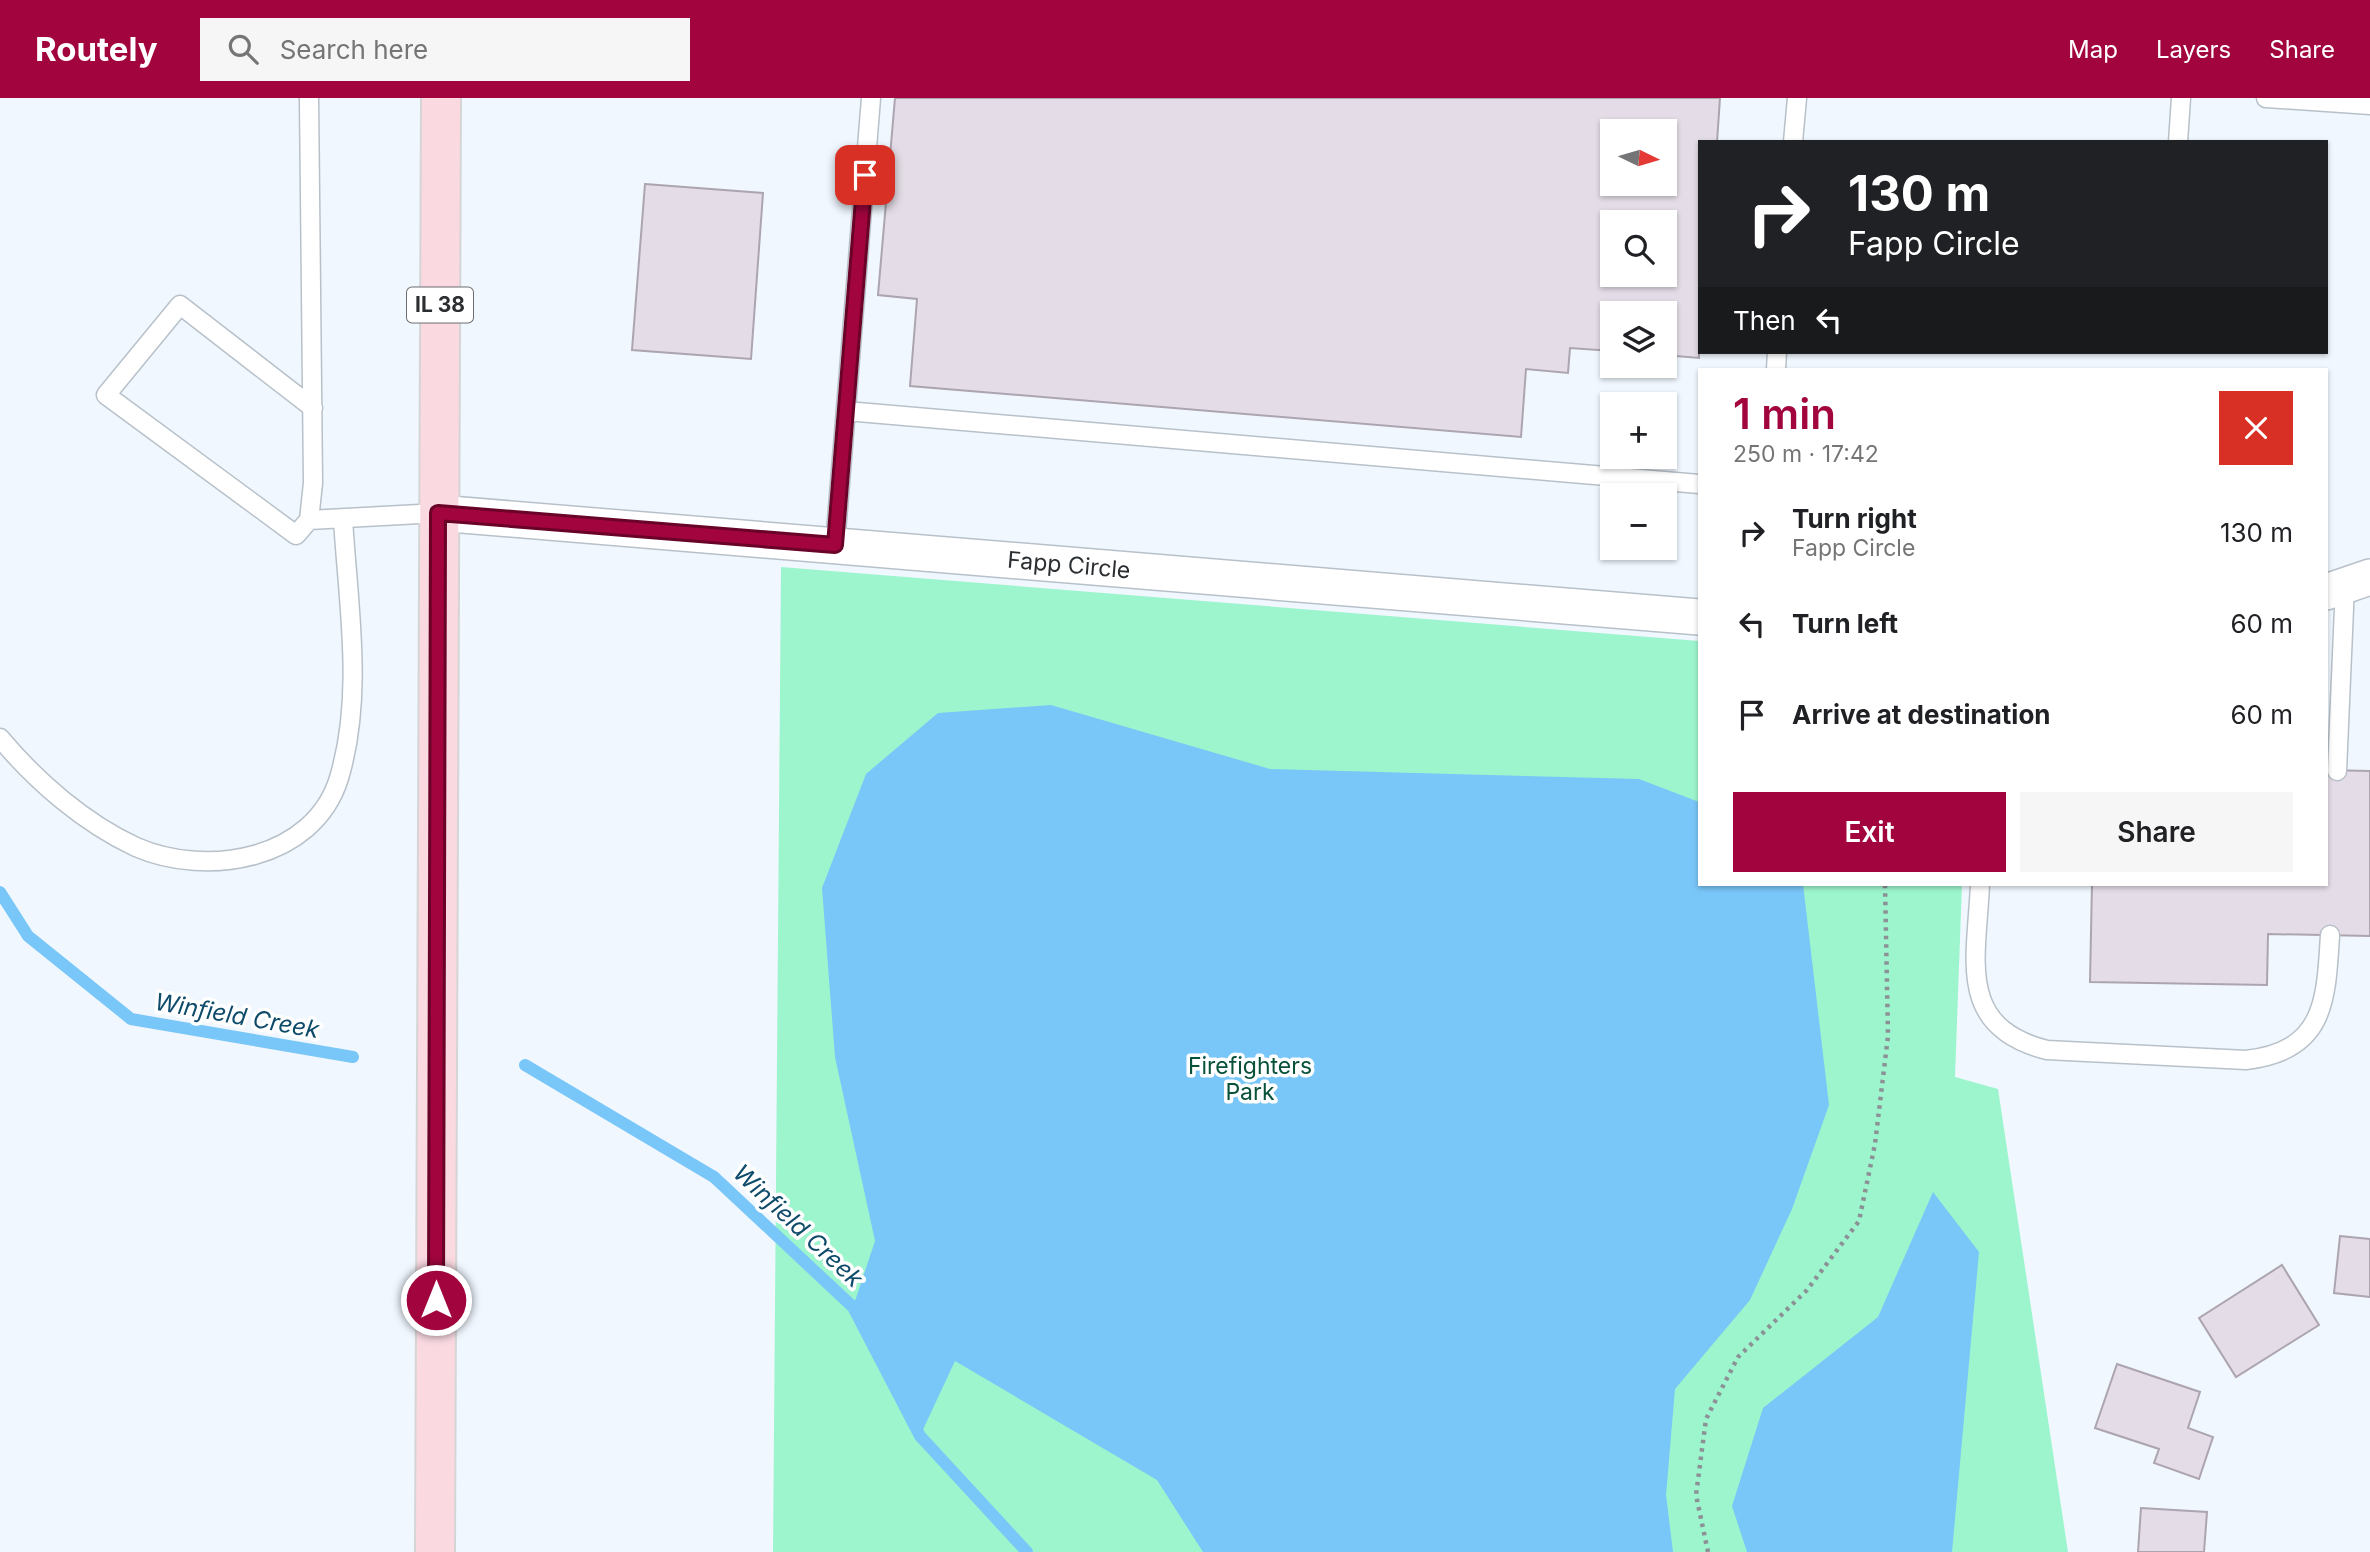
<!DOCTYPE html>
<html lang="en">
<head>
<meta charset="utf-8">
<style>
	body { margin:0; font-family:Inter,sans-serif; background:#f6f6f6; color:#202124; height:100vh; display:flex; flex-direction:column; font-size:26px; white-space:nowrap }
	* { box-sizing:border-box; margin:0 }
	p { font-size:23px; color:#757577 }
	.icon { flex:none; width:38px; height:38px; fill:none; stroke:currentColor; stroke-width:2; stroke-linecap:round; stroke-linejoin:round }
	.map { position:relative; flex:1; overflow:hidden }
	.sheet { position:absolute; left:1698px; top:270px; width:630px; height:518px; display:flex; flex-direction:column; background:#fff; border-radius:0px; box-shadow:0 2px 5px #0004 }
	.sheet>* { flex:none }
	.top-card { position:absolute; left:1698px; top:42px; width:630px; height:214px; border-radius:0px; box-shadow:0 2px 5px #0004; background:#202124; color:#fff; overflow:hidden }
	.needle { width:46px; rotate:95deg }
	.controls { position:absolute; left:1600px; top:21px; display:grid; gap:14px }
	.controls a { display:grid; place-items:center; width:77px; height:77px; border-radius:0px; background:#fff; box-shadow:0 2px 5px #0004; font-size:35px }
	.pin { position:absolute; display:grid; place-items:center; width:60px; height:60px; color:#fff; margin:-30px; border-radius:14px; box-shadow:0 4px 10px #0006 }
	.me { position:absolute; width:77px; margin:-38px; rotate:0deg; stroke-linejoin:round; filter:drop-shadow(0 0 5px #0008) }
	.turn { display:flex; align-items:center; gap:24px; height:147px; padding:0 35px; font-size:32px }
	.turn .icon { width:91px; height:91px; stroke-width:2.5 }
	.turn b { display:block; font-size:49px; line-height:60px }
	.then { display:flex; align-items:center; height:66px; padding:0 35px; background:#0003; gap:14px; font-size:26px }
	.round { display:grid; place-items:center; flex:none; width:74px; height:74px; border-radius:0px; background:#f6f6f6 }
	.overview { display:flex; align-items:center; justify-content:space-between; height:119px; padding:0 35px }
	h1 { font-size:42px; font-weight:600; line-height:52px; color:#a2053e }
	.button { display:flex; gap:14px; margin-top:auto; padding:14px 35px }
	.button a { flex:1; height:80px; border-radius:0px; background:#a2053e; color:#fff; font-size:28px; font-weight:600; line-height:80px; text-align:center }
	.button a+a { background:#f6f6f6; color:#202124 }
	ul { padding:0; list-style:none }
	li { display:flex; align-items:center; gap:21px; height:91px; padding:0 35px }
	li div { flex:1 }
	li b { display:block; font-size:26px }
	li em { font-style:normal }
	header { display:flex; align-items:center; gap:42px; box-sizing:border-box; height:98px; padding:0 35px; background:#a2053e; color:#fff }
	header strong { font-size:33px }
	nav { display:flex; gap:38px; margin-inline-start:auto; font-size:24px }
	.search { width:490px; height:63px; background:#f6f6f6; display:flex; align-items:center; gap:18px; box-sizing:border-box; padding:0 24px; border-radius:0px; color:#757577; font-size:26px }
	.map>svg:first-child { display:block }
	.green { fill:#9df5cd }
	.water { fill:#79c6f8 }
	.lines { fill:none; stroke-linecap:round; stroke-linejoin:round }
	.stream { stroke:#79c6f8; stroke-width:12 }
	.building { fill:#e4dde7; stroke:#aca5af; stroke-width:2; fill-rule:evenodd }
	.service-casing { stroke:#b8c1c9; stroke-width:21 }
	.minor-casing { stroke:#b8c1c9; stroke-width:38 }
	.primary-casing { stroke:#d5d5d6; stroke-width:42 }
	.path { stroke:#8c9196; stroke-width:4.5; stroke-dasharray:3.5 5; stroke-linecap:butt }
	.service { stroke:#fff; stroke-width:18 }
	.minor { stroke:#fff; stroke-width:35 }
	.primary { stroke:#fad9e1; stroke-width:38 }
	.route-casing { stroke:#690328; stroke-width:18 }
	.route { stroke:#a2053e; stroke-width:12 }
	.labels { text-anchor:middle; stroke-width:7; stroke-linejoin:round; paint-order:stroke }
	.shield { fill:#fff; stroke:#6b6d70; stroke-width:2 }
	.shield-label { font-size:21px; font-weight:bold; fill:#2c2f32 }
	.street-label { font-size:23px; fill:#2c2f32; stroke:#fff }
	.park-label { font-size:23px; fill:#075239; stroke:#fff }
	.water-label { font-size:24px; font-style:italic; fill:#0e4b6b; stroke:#fff }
</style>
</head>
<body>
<header>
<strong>Routely</strong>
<div class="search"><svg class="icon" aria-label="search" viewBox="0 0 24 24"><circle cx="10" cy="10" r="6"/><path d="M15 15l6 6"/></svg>Search here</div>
<nav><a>Map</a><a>Layers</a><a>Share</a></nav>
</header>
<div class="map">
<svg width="2370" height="1454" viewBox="0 0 2370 1454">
	<rect width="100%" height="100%" fill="#f0f7fe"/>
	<path class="green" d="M781 469 1699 543V786H1962L1955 979 1998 991 2068 1454H773Z"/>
	<path class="water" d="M1051 607 1270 671 1639 681 1699 704V786H1803L1829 1007 1792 1111 1750 1202 1675 1291 1666 1397 1673 1454H1203L1157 1382 955 1263 920 1338 853 1209 875 1143 835 959 822 790 866 676 938 615Z
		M1933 1094 1979 1154 1952 1454H1747L1732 1408 1763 1310 1878 1219Z"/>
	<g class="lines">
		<path class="stream" d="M0 794 28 838 131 921 353 959
			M525 967 714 1079 853 1209 920 1338 1027 1454"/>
	</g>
	<path class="building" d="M895 0H1720L1717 44H1699V260L1664 257V215H1612V253L1570 250 1568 275 1526 271 1521 339 910 288 917 201 878 197ZM1612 33H1664V86H1612ZM1612 124H1664V177H1612Z
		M645 86 763 95 751 261 632 252Z
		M2326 672 2370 673V838L2268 836 2267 887 2090 884 2092 786H2326Z
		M2340 1138 2370 1141V1199L2334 1195Z
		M2282 1167 2319 1227 2236 1279 2199 1220Z
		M2117 1266 2200 1294 2188 1330 2213 1339 2199 1381 2154 1365 2159 1351 2095 1330Z
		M2141 1410 2207 1414 2204 1454H2138Z"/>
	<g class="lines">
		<g class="service-casing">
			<path id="service" d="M309 0 313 385 309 422 296 437 106 297 180 207 313 310
				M2266 0 2370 7
				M1793 44 1797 0
				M2178 44 2181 0
				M1776 271 1777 254
				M846 313 1699 386
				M309 422 438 415
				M835 447 871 0
				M0 640C36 683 84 725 136 749 207 780 314 762 339 680 364 597 348 506 343 421
				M2337 673 2345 487
				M1980 786C1977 860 1955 929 2047 952L2246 962C2325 953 2326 903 2330 837"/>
		</g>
		<g class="minor-casing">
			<path id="minor" d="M438 415 1699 519
				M2326 494 2370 479"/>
		</g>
		<g class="primary-casing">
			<path id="primary" d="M435 1454 441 0"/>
		</g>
		<path class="path" d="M1708 1454 1696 1397 1706 1321 1738 1259 1807 1192 1859 1123 1875 1046 1888 938 1885 786"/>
		<use href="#service" class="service"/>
		<use href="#minor" class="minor"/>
		<use href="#primary" class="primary"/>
	</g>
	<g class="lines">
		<g class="route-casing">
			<path id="route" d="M436 1202 438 415 835 447 865 77"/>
		</g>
		<use href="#route" class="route"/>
	</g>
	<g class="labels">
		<rect class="shield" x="407" y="189.5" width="66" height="35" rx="5"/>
		<g class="shield-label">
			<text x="440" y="214">IL 38</text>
		</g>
		<g class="street-label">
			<text transform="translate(1069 467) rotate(5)" y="8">Fapp Circle</text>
		</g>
		<g class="park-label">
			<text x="1250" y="976">Firefighters<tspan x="1250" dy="26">Park</tspan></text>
		</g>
		<g class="water-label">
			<text transform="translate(237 918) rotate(10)" y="8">Winfield Creek</text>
			<text transform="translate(798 1128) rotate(43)" y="8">Winfield Creek</text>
		</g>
	</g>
</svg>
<div class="controls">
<a><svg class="needle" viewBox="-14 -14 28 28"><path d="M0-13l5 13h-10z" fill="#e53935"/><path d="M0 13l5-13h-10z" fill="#757577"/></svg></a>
<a><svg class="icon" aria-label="search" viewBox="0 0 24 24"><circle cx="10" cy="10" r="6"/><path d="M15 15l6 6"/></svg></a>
<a><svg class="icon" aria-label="layers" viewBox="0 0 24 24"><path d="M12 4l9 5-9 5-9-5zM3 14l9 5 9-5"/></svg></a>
<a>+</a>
<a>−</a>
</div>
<div class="pin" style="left:865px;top:77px;background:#d93025"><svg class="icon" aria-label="arrive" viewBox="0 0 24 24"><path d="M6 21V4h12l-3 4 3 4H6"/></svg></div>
<svg class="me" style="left:436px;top:1202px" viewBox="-20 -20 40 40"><circle r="17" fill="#a2053e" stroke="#fff" stroke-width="3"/><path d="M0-11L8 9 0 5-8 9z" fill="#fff"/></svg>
<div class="top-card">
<div class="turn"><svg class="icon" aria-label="right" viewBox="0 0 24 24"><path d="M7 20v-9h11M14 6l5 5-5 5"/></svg><div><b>130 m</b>Fapp Circle</div></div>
<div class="then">Then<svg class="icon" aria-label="left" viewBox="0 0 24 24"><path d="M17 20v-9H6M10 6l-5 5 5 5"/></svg></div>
</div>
<section class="sheet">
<div class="overview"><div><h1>1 min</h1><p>250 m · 17:42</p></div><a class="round" style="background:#d93025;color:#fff"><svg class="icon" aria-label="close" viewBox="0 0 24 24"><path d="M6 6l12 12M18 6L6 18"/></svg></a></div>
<ul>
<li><svg class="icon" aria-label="right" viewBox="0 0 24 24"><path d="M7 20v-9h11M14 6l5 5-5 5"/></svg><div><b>Turn right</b><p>Fapp Circle</p></div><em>130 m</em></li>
<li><svg class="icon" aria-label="left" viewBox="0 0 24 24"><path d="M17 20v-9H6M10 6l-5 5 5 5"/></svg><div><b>Turn left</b></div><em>60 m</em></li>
<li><svg class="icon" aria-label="arrive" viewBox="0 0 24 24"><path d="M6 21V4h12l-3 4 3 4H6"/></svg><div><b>Arrive at destination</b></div><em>60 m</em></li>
</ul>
<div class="button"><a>Exit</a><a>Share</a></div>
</section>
</div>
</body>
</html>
